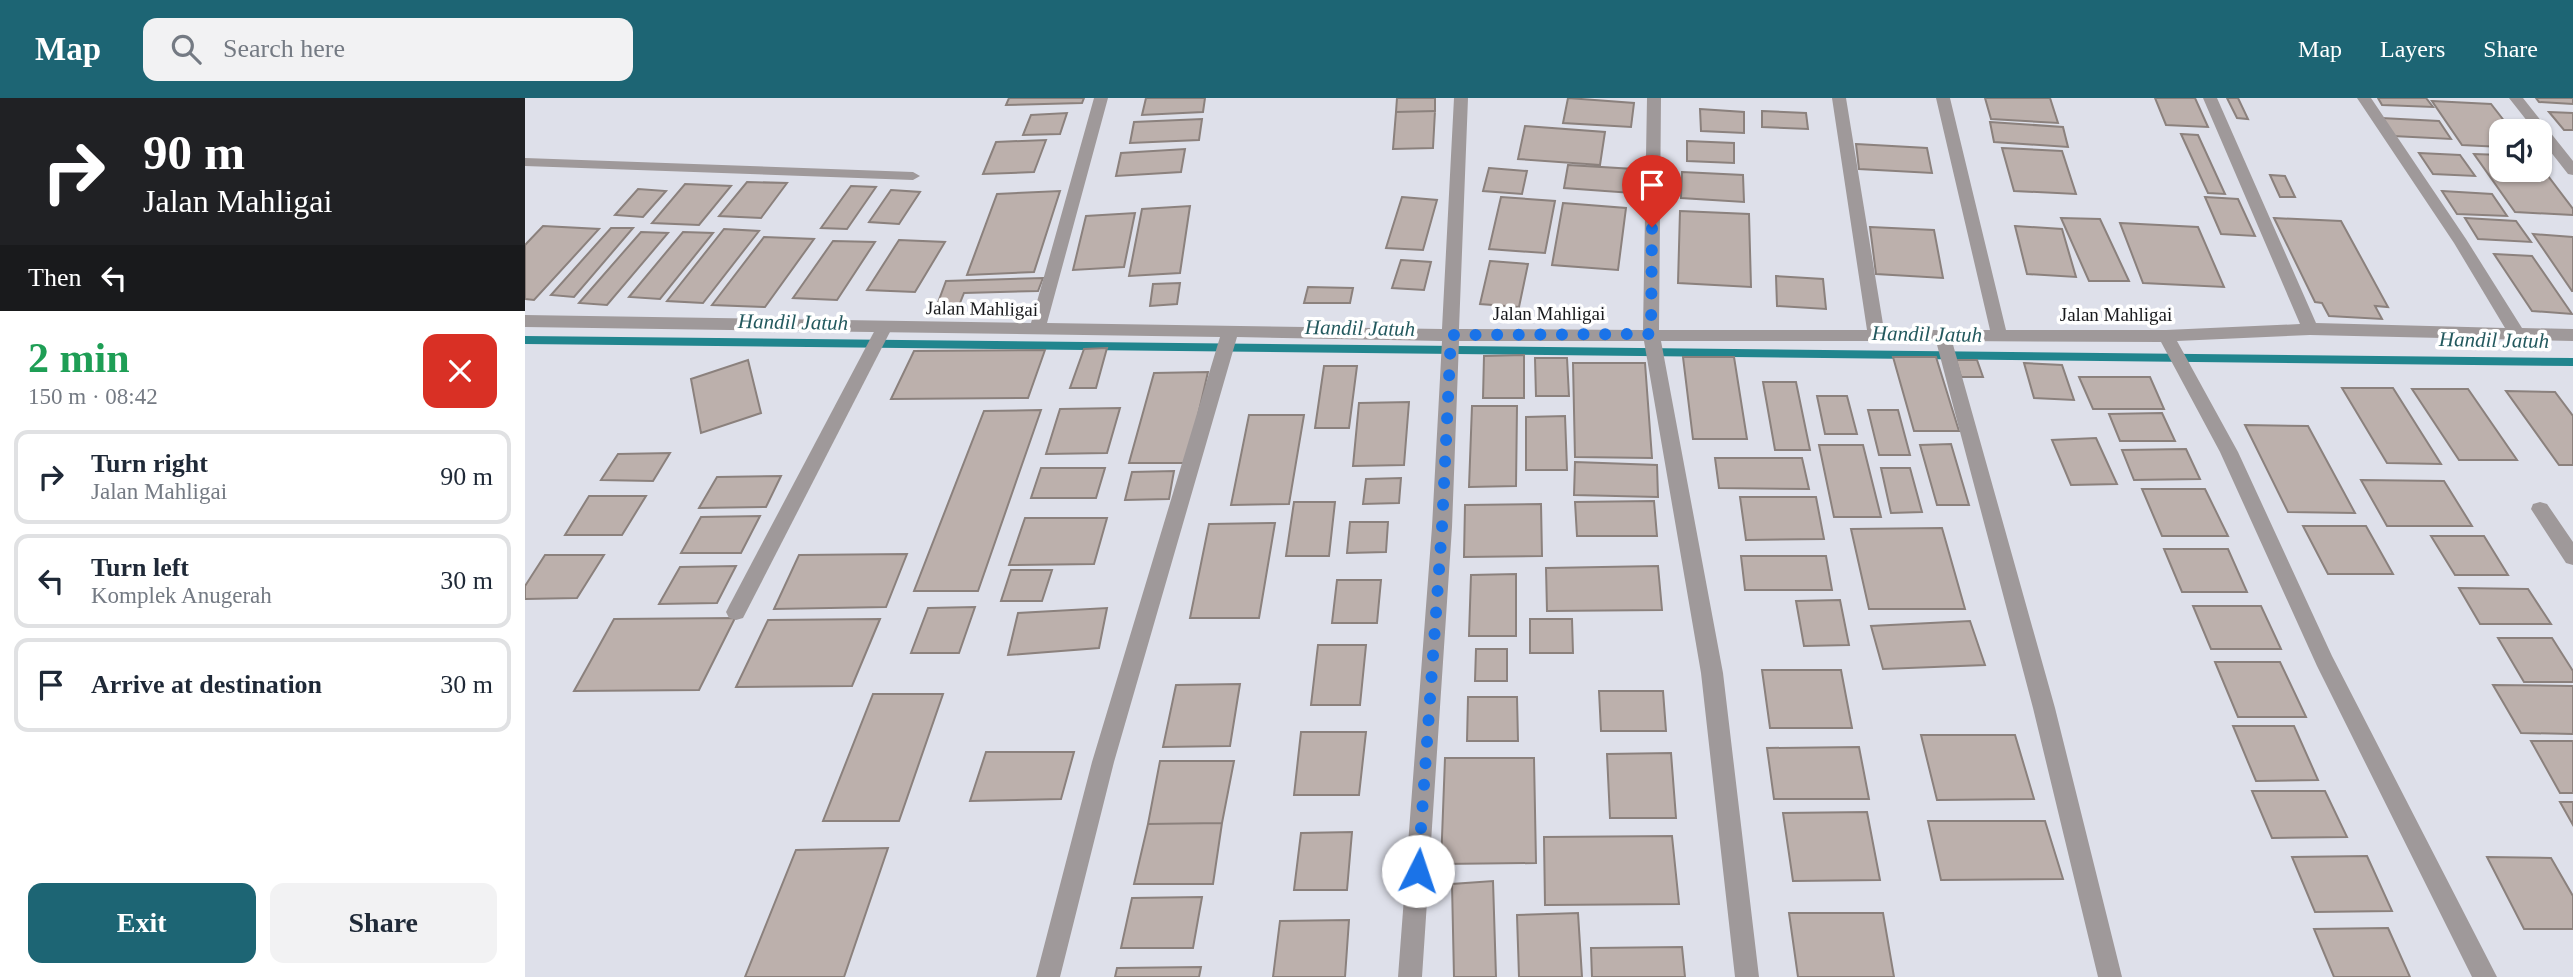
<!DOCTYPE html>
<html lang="en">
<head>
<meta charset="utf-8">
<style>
	body { margin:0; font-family:"Times New Roman",serif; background:#f2f2f3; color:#1f2937; height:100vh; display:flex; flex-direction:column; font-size:26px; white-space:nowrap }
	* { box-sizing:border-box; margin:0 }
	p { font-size:23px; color:#747a83 }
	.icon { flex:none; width:38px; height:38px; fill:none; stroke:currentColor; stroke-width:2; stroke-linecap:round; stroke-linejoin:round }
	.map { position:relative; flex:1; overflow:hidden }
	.panel { display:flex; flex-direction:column; background:#fff; width:525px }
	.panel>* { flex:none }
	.banner { background:#202124; color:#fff; overflow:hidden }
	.fabs { position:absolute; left:1964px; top:21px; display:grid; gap:14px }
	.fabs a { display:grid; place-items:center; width:63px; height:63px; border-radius:14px; background:#fff; box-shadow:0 2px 5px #0004; font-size:35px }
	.pin { position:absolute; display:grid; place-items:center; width:60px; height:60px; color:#fff; margin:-72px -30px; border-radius:50% 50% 50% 0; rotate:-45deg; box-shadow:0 0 7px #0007 }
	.pin .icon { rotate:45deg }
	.me { position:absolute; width:77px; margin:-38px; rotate:4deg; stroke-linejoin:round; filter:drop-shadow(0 0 5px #0008) }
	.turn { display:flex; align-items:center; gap:24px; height:147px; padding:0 28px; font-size:32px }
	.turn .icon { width:91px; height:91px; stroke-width:2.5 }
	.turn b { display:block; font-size:49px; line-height:60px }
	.then { display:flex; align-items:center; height:66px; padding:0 28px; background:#0003; gap:14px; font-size:26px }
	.round { display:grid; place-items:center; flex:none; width:74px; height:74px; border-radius:14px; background:#f2f2f3 }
	.overview { display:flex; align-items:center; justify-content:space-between; height:119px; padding:0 28px }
	h1 { font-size:42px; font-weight:600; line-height:52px; color:#1e9e55 }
	.primary-button { display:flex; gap:14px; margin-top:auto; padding:14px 28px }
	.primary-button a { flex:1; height:80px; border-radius:14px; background:#1d6574; color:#fff; font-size:28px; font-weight:600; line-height:80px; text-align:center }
	.primary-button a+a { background:#f2f2f3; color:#1f2937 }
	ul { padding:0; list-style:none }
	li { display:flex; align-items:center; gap:21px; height:94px; margin:0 14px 10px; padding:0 14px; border:4px solid #e0e1e3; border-radius:14px }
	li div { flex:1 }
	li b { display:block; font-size:26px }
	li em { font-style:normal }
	header { display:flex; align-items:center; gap:42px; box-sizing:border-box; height:98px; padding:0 35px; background:#1d6574; color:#fff }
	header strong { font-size:33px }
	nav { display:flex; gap:38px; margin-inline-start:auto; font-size:24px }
	.search { width:490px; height:63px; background:#f2f2f3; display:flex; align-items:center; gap:18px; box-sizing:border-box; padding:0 24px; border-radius:14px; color:#747a83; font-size:26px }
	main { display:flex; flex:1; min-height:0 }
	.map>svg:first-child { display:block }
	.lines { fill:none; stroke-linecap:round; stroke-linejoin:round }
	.stream { fill:#21858e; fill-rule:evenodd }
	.building { fill:#bcb0ac; stroke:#8b817d; stroke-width:2 }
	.service { fill:#9f999a; fill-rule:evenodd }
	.minor { fill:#9f999a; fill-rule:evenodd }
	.route { stroke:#1a73e8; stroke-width:12; stroke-dasharray:0 21.6 }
	.labels { text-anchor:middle; stroke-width:7; stroke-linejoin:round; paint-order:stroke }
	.street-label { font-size:19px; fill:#18191c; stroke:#fff }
	.water-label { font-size:21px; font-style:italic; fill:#23595e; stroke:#fff }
</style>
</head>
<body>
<header>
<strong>Map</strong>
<div class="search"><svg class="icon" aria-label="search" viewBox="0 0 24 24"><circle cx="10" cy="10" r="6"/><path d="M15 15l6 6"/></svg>Search here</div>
<nav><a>Map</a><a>Layers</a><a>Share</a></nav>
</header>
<main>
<section class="panel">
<div class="banner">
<div class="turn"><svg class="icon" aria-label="right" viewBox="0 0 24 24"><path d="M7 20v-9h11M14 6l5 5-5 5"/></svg><div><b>90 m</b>Jalan Mahligai</div></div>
<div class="then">Then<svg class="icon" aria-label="left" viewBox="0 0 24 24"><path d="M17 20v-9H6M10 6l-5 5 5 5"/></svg></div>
</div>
<div class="overview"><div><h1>2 min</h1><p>150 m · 08:42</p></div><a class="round" style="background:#d93025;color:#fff"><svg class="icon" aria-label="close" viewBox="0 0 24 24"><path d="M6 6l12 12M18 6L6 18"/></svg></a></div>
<ul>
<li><svg class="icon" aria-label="right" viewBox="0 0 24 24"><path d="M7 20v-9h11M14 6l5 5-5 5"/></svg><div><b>Turn right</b><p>Jalan Mahligai</p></div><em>90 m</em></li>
<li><svg class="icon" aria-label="left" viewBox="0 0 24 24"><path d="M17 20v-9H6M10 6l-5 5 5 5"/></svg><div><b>Turn left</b><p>Komplek Anugerah</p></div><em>30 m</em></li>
<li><svg class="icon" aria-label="arrive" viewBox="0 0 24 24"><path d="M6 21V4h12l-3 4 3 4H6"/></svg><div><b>Arrive at destination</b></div><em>30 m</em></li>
</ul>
<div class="primary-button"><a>Exit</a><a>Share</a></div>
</section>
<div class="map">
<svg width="2048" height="879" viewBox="0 0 2048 879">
	<rect width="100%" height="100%" fill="#dee0ea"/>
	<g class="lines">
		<path class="stream" d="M0 238 2048 260V268L0 246Z"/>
	</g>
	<path class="building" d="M484 0H559L557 5 481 7Z
		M621 0H680L678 14 617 17Z
		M872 0H910V13L871 14Z
		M1043 0 1109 5 1106 29 1038 25Z
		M1460 0H1525L1533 25 1466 21Z
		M1630 0H1670L1683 29 1641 27Z
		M1702 0H1713L1723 21 1712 20Z
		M1853 0H1901L1908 9 1857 7Z
		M2011 0H2048V6L2014 4Z
		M1907 3 1966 6 1987 33H1976V49L1937 47Z
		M1175 11 1219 14V35L1176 33Z
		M910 13 908 50 868 51 871 14Z
		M1237 13 1281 15 1283 31 1237 29Z
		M2024 14 2048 15V32H2039Z
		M542 15 535 36 498 37 506 17Z
		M1856 20 1914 23 1926 41 1868 38Z
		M677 21 674 42 605 45 609 24Z
		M1465 24 1538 29 1543 49 1469 44Z
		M1000 28 1080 34 1075 67 993 61Z
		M1656 36 1673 37 1700 96 1683 95Z
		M521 42 509 74 458 76 471 44Z
		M1162 43 1209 45V65L1162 63Z
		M1331 46 1402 50 1407 75 1334 71Z
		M1477 50 1537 53 1551 96 1489 93Z
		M660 51 656 74 591 78 596 55Z
		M1894 55 1935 57 1950 78 1908 76Z
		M1949 56 1976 57V72H2014V66L2048 111V117L1990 114Z
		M1043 67 1109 71 1107 95 1039 90Z
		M964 70 1002 73 997 96 958 93Z
		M1157 74 1218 77 1219 104 1156 100Z
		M1745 77 1760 78 1770 99H1755Z
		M222 84 262 85 236 120 194 118Z
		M160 86 206 88 174 127 127 125Z
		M326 88 351 89 322 131 296 130Z
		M113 91 141 93 118 119 90 117Z
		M366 92 395 94 374 126 344 124Z
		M535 93 509 174 442 177 472 96Z
		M1917 93 1967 96 1982 118 1932 116Z
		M877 99 912 102 898 152 861 150Z
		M976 99 1030 103 1020 155 964 151Z
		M1680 99 1713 101 1730 138 1696 136Z
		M1038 105 1101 110 1093 172 1027 167Z
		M665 108 655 175 604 178 617 111Z
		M1155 113 1224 116 1226 189 1153 185Z
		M610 115 599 169 548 172 561 118Z
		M1536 120 1575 121 1604 183H1564Z
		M1749 120 1816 123 1863 209 1850 208 1857 221 1804 218 1797 205 1790 204Z
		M1940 120 1991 123 2006 144 1953 141Z
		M1595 125 1673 129 1699 189 1618 185Z
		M18 128 74 131 9 202 0 201V147Z
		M1490 128 1537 131 1551 179 1502 176Z
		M1345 129 1409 132 1418 180 1351 176Z
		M86 130H108L49 199 26 197Z
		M199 131 234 133 178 205 142 203Z
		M116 134 143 135 82 207 54 205Z
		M158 134 188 135 135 201 104 199Z
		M2008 136 2048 139V193H2047Z
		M239 139 289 141 240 209 187 207Z
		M374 142 420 144 390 194 342 192Z
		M308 143 350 144 312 202 268 200Z
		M1969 156 2007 158 2047 216 2007 213Z
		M876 162 906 164 899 192 867 190Z
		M965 163 1003 166 994 209 955 206Z
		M1251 178 1298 181 1301 211 1252 208Z
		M518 180 513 193 439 195 433 210H411L421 183Z
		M655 185 652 206 625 208 628 186Z
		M783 189 828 190 825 205H779Z
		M582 250 571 290H545L559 251Z
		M520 252 503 300 366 301 389 253Z
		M999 257V300H958L959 258Z
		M1158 259H1209L1222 341H1168Z
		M1368 259H1411L1434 333H1389Z
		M1010 260H1042L1044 298H1011Z
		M223 262 236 315 176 335 166 281Z
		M1431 262H1452L1458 279H1436Z
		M1048 265H1120L1127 360 1050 359Z
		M1499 265 1537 267 1549 302 1509 300Z
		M799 268H832L824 330H790Z
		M683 274 662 365H604L629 275Z
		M1554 279H1625L1639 311H1568Z
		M1238 284H1271L1285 352H1250Z
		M1817 290H1868L1916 366 1862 365Z
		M1887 291H1943L1992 362H1934Z
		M1981 293 2030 294 2048 318V367H2034Z
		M1292 298H1322L1332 336H1300Z
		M884 304 879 367 828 368 834 305Z
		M947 308H992L991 388 944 389Z
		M595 310 582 355 521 356 535 311Z
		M516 312 453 493H389L459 313Z
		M1343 312H1373L1385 357H1354Z
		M1637 315 1650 343H1595L1584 316Z
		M724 317H779L764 406 706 407Z
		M1040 318 1042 372H1001V319Z
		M1720 327 1783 328 1830 415 1763 414Z
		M1571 340 1592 386 1546 387 1527 342Z
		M1426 346 1444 407H1412L1395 347Z
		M1294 347H1338L1356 419H1309Z
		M1661 351 1675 381 1609 382 1597 352Z
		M145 355 128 383 76 382 93 356Z
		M1190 360H1277L1284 391 1194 390Z
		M1050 364 1132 367 1133 399 1049 397Z
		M516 370H580L571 400H506Z
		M1356 370H1385L1397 414 1366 415Z
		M649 373 644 401 600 402 607 374Z
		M256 378 241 409 174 410 192 379Z
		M876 380 874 405 838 406 841 381Z
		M1836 382 1919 383 1947 428H1862Z
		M1617 391H1680L1703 438H1637Z
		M64 398H121L97 437H40Z
		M1215 399H1291L1299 441 1221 442Z
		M1129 403 1132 438H1052L1050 404Z
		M769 404H810L804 458H761Z
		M1016 406 1017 458 939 459 940 407Z
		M235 418 216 455H156L176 419Z
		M500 420H582L569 466 484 467Z
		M825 424H863L861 454 822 455Z
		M750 425 734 520H665L684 426Z
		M1778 428H1841L1868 476H1803Z
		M1417 430 1440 511H1344L1326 431Z
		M1906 438H1959L1983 477H1930Z
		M1639 451H1703L1722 494H1657Z
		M382 456 361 509 249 511 274 457Z
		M20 457H79L52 500 0 501V488Z
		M1216 458H1301L1307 492H1220Z
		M211 468 192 505 134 506 155 469Z
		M1133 468 1137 512 1022 513 1021 470Z
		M486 472H527L517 503H476Z
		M991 476V538H944L946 477Z
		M812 482H856L852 525H807Z
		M1934 490 2003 491 2026 526H1955Z
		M1315 502 1324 547 1279 548 1271 503Z
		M1668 508H1736L1756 551H1686Z
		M450 509 434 555H386L403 510Z
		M582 510 574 550 483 557 493 515Z
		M210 520 174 592 49 593 89 521Z
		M355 521 327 588 211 589 243 522Z
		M1005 521H1047L1048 555H1005Z
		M1445 523 1460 567 1358 571 1346 528Z
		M1973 540H2027L2048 573V584H1999Z
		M793 547H841L835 607H786Z
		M951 551H982V583H950Z
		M1690 564H1755L1781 619H1713Z
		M1237 572H1316L1327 630H1245Z
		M715 586 705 648 638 649 651 587Z
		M1968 587 2048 588V636L1996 635Z
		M1074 593H1138L1141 633H1076Z
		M348 596H418L374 723H298Z
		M943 599H992L993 643H942Z
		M1708 628H1769L1793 682 1731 683Z
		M776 634H841L834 697H769Z
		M1396 637H1490L1509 701 1412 702Z
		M2006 643H2048V695H2035Z
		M1334 649 1344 701H1249L1242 650Z
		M461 654H549L536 701 445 703Z
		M1146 655 1151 720H1085L1082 656Z
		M920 660H1009L1011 765 916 766Z
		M635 663H709L697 725 623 726Z
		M1727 693H1800L1822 739 1747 740Z
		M2035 704H2048V727Z
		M1342 714 1355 782 1268 783 1258 715Z
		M1403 723H1520L1538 781 1416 782Z
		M697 725 688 786H609L623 726Z
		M827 734 822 792H769L776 735Z
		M1147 738 1154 806 1020 807 1019 739Z
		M363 750 319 879H220L271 752Z
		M1842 758 1867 813 1790 814 1767 759Z
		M1962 759 2026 760 2048 798V831H1999Z
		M968 783 971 879H929L927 786Z
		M677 799 668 850H596L607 800Z
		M1053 815 1057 879H994L992 817Z
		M1264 815H1358L1369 879H1273Z
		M824 822 820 879H748L755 823Z
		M1863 830 1885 879H1809L1789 831Z
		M1157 849 1160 879H1067L1066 850Z
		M676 869 674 879H590L592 870Z"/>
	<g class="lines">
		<path class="service" d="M359 224 367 230 218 520 211 522 204 520 201 514 204 508 351 230Z"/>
		<path class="minor" d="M569 0H583L522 225 917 231 929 0H943L934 231 1118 232 1122 0H1136L1134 232H1342L1307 0H1321L1359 232H1465L1411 0H1425L1481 232H1641L1775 226 1678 0H1692L1791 225 1980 230 1929 145 1832 0H1846L1941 141 1997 230 2048 231V243L1785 237 1652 243 1713 354 1807 558 1972 879H1947L1792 568 1695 354 1636 244 1427 243 1530 610 1597 879H1573L1508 610 1411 243H1136L1198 575 1234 879H1210L1176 575 1119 243H934L927 429 897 879H873L907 429 917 243 712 239 589 664 535 879H511L567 664 695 239 0 229V217L506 225Z
			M1984 0H1998L2048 63V77L2043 76 2014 39V33H2010Z
			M0 60 388 74 395 78 388 82 0 68Z
			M2015 404 2022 406 2048 444V467L2041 465 2006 411 2008 406Z"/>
	</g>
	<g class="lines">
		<path class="route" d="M893 773 917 429 926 237 1126 236 1127 129"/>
	</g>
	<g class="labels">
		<g class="street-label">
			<text transform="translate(457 210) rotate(1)" y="7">Jalan Mahligai</text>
			<text x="1024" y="222">Jalan Mahligai</text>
			<text x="1591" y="223">Jalan Mahligai</text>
		</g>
		<g class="water-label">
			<text transform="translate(268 224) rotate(1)" y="7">Handil Jatuh</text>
			<text transform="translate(835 230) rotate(1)" y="7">Handil Jatuh</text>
			<text transform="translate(1402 236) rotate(1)" y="7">Handil Jatuh</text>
			<text transform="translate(1969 242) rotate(1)" y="7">Handil Jatuh</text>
		</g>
	</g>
</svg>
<div class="fabs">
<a><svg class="icon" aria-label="sound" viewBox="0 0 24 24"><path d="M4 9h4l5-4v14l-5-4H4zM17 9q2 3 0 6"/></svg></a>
</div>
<div class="pin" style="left:1127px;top:129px;background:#d93025"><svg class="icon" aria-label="arrive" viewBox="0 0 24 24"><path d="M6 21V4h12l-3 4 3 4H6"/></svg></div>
<svg class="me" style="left:893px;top:773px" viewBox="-20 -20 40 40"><circle r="19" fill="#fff"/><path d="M0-13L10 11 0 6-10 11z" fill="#1a73e8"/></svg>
</div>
</main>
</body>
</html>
